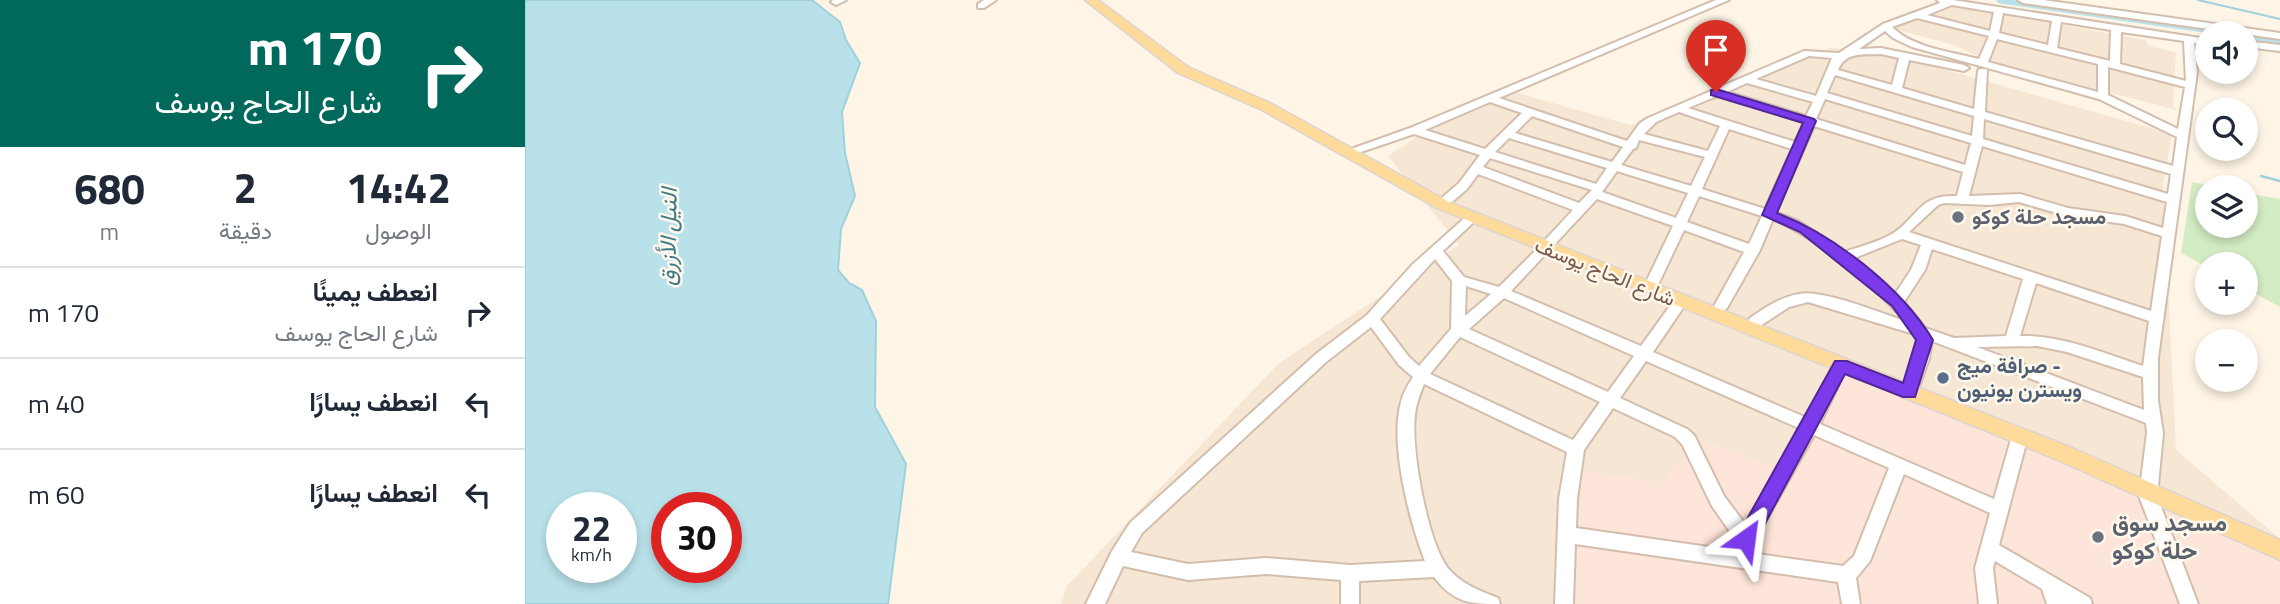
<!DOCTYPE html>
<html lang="ar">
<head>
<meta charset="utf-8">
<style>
	body { margin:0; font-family:"Titillium Web",Vazirmatn,sans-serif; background:#f6f6f7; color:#1f2937; direction:rtl; height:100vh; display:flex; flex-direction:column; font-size:26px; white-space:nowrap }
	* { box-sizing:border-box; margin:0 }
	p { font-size:23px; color:#747a83 }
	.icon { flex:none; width:38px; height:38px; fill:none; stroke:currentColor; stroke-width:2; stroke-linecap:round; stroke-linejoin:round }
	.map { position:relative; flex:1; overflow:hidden; direction:ltr }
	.panel { display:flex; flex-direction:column; background:#fff; width:525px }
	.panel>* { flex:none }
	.top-card { background:#00695c; color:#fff; overflow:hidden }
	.fabs { position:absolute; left:1670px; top:21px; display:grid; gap:14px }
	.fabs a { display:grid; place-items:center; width:63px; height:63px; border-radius:50%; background:#fff; box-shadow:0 4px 10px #0003; font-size:35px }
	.speed { position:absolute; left:21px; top:492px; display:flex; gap:14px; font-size:35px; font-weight:700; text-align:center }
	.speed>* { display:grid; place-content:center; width:91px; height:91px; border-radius:50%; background:#fff; box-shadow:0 4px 10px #0003; line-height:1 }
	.speed small { font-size:18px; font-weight:400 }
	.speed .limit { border:10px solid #d22; background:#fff; color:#111 }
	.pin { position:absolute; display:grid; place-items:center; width:60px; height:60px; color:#fff; margin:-72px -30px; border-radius:50% 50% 50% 0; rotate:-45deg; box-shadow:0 0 7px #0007 }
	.pin .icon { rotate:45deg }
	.me { position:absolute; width:77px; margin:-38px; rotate:31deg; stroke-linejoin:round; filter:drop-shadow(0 0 5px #0008) }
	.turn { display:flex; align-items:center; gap:24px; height:147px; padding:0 28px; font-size:32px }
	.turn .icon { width:91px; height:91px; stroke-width:2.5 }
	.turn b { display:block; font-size:49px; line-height:60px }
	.eta { display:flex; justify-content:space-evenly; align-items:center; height:119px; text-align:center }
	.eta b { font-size:42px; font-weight:700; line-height:49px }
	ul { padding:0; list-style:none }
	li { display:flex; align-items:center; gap:21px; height:91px; padding:0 28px; border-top:2px solid #e0e1e3 }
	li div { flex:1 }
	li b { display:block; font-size:26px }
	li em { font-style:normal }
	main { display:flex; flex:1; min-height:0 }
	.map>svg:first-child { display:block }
	.residential { fill:#f6e7d4 }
	.commercial { fill:#fee5d9 }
	.green { fill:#d3ecc3 }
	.water { fill:#b9e1e9; stroke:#9ed1db; stroke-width:2; fill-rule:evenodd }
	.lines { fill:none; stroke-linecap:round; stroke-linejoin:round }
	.stream-far1 { stroke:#9ed1db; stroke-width:2 }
	.stream { stroke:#9ed1db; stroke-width:2.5 }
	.canal { stroke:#b9e1e9; stroke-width:7 }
	.minor-casing { stroke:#d3bead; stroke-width:4 }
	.major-casing { stroke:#dcd4d0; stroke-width:3 }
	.minor { fill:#fff; fill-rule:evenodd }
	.major { fill:#ffdb9b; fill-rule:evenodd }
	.route { fill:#7c3aed; stroke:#51269a; stroke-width:2 }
	.worship-dot { fill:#6b7280; stroke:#fff8ed; stroke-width:2.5 }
	.service-dot { fill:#5c6f8a; stroke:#fff8ed; stroke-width:2.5 }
	.labels { text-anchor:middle; stroke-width:5; stroke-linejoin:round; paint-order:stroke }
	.worship-label { font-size:21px; font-weight:bold; fill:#5b616d; stroke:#fff8ed; text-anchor:start }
	.street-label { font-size:21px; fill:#795a49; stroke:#fff8ed }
	.service-label { font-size:21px; font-weight:bold; fill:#4e5e75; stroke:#fff8ed; text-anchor:start }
	.water-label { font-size:23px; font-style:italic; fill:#3e7986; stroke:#fff8ed }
	.near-worship-label { font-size:24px; font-weight:bold; fill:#5b616d; stroke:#fff8ed; text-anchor:start }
</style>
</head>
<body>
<main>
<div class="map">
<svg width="1755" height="604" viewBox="0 0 1755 604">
	<rect width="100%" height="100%" fill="#fef5e6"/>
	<path class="residential" d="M1426 5 1620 40 1624 46 1651 52 1648 104 1651 110 1464 61 1426 44 1365 28Z
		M1306 48 1351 53 1394 62 1647 134 1638 185 1651 450 1755 539V604H536L541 587 754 363 934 245 863 156 902 130 986 91 1105 125 1156 112Z"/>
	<path class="commercial" d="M1323 373 1604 487 1755 554V604H1047L1058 470 1137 483 1172 437 1267 474Z"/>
	<path class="green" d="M1667 182 1694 187H1682V226H1720V193L1755 199V307L1720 288V264H1682V267L1656 253Z"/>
	<path class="water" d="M0 0H287L315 22 321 40 335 63 317 112 320 153 330 196 316 229 313 270 324 283 337 290 351 321 350 407 381 464 363 604H0ZM37 508H96V567H37ZM142 508H201V567H142Z"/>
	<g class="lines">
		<path class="stream-far1" d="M1673 0 1755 19"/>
		<path class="stream" d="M1736 176 1755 181"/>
		<path class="canal" d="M1475 0 1707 33
			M1720 35 1755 40"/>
		<g class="minor-casing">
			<path id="minor" d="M308 0H321L311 5 306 2Z
				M459 0H471L459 8H453V4Z
				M1191 0H1204L974 98 1102 141 1115 123 1123 118 1279 51 1314 53 1358 24 1415 3 1412 0H1428L1682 39V45L1669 43 1672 72 1633 358V400L1638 433 1632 496 1673 604H1655L1614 496 1622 433 1621 423 1407 341 1404 359 1392 392 1389 396H1379L1376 392 1392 353 1393 341 1389 334 1283 302 1264 307 1235 326H1225L1223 322 1225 318C1240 308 1255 297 1274 294 1297 289 1355 313 1380 321 1347 283 1294 240 1248 219L1235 250 1202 308 1195 313 1188 308 1219 252 1159 230 1133 285H1123L1121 282 1148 226 1072 199 986 291 1116 346 1150 299H1160L1162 302 1160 305 1128 352 1282 418 1311 361H1321L1323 365 1295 424 1469 499 1487 436 1489 432 1495 430 1501 432 1503 436 1474 545 1565 598 1567 604H1522L1517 589 1470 561 1468 568 1472 604H1454L1450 568 1465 513 1379 474 1345 561 1331 578 1335 604H1317L1313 582 1050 544 1048 604H1030L1034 499 1042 452 899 384C895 394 891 404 890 415 886 450 902 539 922 567 934 583 955 591 973 598L975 604C945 604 929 603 909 577L834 581V604H816V580L741 574 663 580 598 566 580 604H561L587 551 605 523 791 354 842 315 887 265 943 215 947 214 953 218 918 251 939 277 974 287 1016 245 1021 244V239L1048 210 953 174 942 189 927 202H919L917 199 919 196 934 183 955 155 889 134 833 153 827 150 829 148 885 128ZM1427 5 1469 12 1465 31 1402 15ZM1478 13 1527 21 1523 45 1474 33ZM1392 18 1464 36 1454 59C1427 52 1388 48 1367 27ZM1536 22 1586 30 1585 61 1532 48ZM1360 31 1368 38 1387 47 1574 99 1652 137 1648 166 1460 112 1462 69H1454L1453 71 1449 109 1377 88 1384 60 1439 71 1444 68 1439 65 1356 48 1334 49ZM1596 32 1659 41 1661 81 1595 64ZM1472 39 1573 64V92L1463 62ZM1356 54 1374 58 1367 85 1313 70C1321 51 1338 55 1356 54ZM1284 56 1307 58 1291 96 1231 79ZM1583 67 1660 87 1653 129 1583 95ZM1310 75 1449 116 1447 136 1302 93ZM1222 83 1288 102 1281 116 1202 92ZM1192 96 1279 122 1270 142 1163 108ZM1300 99 1446 143 1440 165 1291 119ZM965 102 997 113 960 149 900 130ZM1154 112 1195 126 1183 151 1119 134 1131 122ZM1007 116 1098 147 1087 162 990 133ZM1459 119 1646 174 1643 194 1458 139ZM1289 126 1438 172 1432 196C1393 194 1394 217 1367 234 1353 242 1334 247 1319 252L1273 221 1251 212ZM1204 129 1267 149 1240 209 1177 189ZM984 138 1082 168 1071 184 970 152ZM1114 140 1180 157 1166 186 1096 165 1108 149 1111 148ZM1457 146 1642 202 1638 228 1600 216 1543 208 1495 194 1444 196ZM965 158 1067 190 1054 203 958 167ZM1092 171 1163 193 1151 218 1077 192ZM1174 196 1237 216 1224 244 1162 222ZM1494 202 1542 216 1599 224 1637 236 1626 311 1384 232 1413 205 1419 203 1464 205ZM1377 239 1396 245 1386 270 1370 294 1327 259ZM1407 249 1498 279 1481 336 1429 338 1400 328 1379 302 1400 270ZM910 259 927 281 926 329 894 366 884 357 855 319ZM1511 283 1624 321 1618 366C1578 353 1538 335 1495 336ZM941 286 966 294 940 316ZM979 298 1109 356 1083 392 944 329ZM846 327 874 365 888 377C883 385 878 393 876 402 864 443 885 523 900 561L825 565 741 558 663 564 606 552 617 533 801 362ZM935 337 1075 402 1048 440 905 374ZM1512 346 1542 352 1618 377 1619 410 1452 347ZM1121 361 1276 429 1220 524 1199 496 1169 435 1162 429 1095 398ZM1088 408 1150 437 1157 444 1187 506 1219 552 1051 528 1052 499 1059 450ZM1289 435 1364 468 1329 556 1318 566 1225 553 1229 551 1232 546 1230 540Z
				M1493 0H1518L1755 33V39L1498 3Z
				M1720 41 1755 45V51L1720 47Z"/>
		</g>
		<g class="major-casing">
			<path id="major" d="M560 0H573L663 67 747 104 924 202 1547 448 1755 540V560L1533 460 912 208 737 110 653 73Z"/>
		</g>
		<use href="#minor" class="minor"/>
		<use href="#major" class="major"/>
	</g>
	<path class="route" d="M1191 89 1289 119 1291 121 1252 213C1309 235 1376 287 1408 340L1390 397H1378L1320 374 1228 546 1221 548 1213 546 1211 539 1310 361H1322L1378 383 1391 340 1367 306 1275 232 1237 215 1278 123 1186 95V90Z"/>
	<g class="worship-dot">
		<circle cx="1433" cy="217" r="7"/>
		<circle cx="1573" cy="537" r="7"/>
	</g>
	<circle class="service-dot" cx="1418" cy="378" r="7"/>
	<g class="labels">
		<g class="worship-label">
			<text x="1447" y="224">مسجد حلة كوكو</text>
		</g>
		<g class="street-label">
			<text transform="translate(1080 272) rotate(22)" y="7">شارع الحاج يوسف</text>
		</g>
		<g class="service-label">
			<text x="1432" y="373">صرافة ميج -<tspan x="1432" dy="24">ويسترن يونيون</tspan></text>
		</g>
		<g class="water-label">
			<text transform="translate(143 237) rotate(-89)" y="8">النيل الأزرق</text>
		</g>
		<g class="near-worship-label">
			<text x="1587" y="531">مسجد سوق<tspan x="1587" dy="28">حلة كوكو</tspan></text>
		</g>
	</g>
</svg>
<div class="fabs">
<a><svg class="icon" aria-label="sound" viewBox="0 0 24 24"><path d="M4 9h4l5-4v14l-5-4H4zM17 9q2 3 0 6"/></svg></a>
<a><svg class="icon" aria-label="search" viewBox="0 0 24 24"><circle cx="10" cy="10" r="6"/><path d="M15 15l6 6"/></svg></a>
<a><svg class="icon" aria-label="layers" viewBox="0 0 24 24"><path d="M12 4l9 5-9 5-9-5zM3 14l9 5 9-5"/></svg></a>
<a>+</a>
<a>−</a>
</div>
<div class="speed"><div>22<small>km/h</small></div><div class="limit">30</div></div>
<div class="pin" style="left:1191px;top:92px;background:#d93025"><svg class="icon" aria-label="arrive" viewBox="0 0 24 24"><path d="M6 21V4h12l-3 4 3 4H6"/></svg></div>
<svg class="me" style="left:1221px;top:539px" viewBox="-20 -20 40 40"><path d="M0-17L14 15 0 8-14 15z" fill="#7c3aed" stroke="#fff" stroke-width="4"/></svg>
</div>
<section class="panel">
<div class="top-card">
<div class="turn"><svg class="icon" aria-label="right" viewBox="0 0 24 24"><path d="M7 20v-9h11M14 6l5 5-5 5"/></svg><div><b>170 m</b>شارع الحاج يوسف</div></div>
</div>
<div class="eta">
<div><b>14:42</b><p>الوصول</p></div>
<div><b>2</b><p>دقيقة</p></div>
<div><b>680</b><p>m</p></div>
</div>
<ul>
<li><svg class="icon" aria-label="right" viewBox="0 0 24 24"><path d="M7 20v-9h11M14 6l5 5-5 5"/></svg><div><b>انعطف يمينًا</b><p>شارع الحاج يوسف</p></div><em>170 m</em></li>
<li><svg class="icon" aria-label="left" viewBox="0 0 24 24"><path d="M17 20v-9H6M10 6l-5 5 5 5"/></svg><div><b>انعطف يسارًا</b></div><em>40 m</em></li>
<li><svg class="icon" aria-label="left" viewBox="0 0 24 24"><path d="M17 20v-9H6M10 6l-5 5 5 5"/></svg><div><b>انعطف يسارًا</b></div><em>60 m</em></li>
</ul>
</section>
</main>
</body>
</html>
